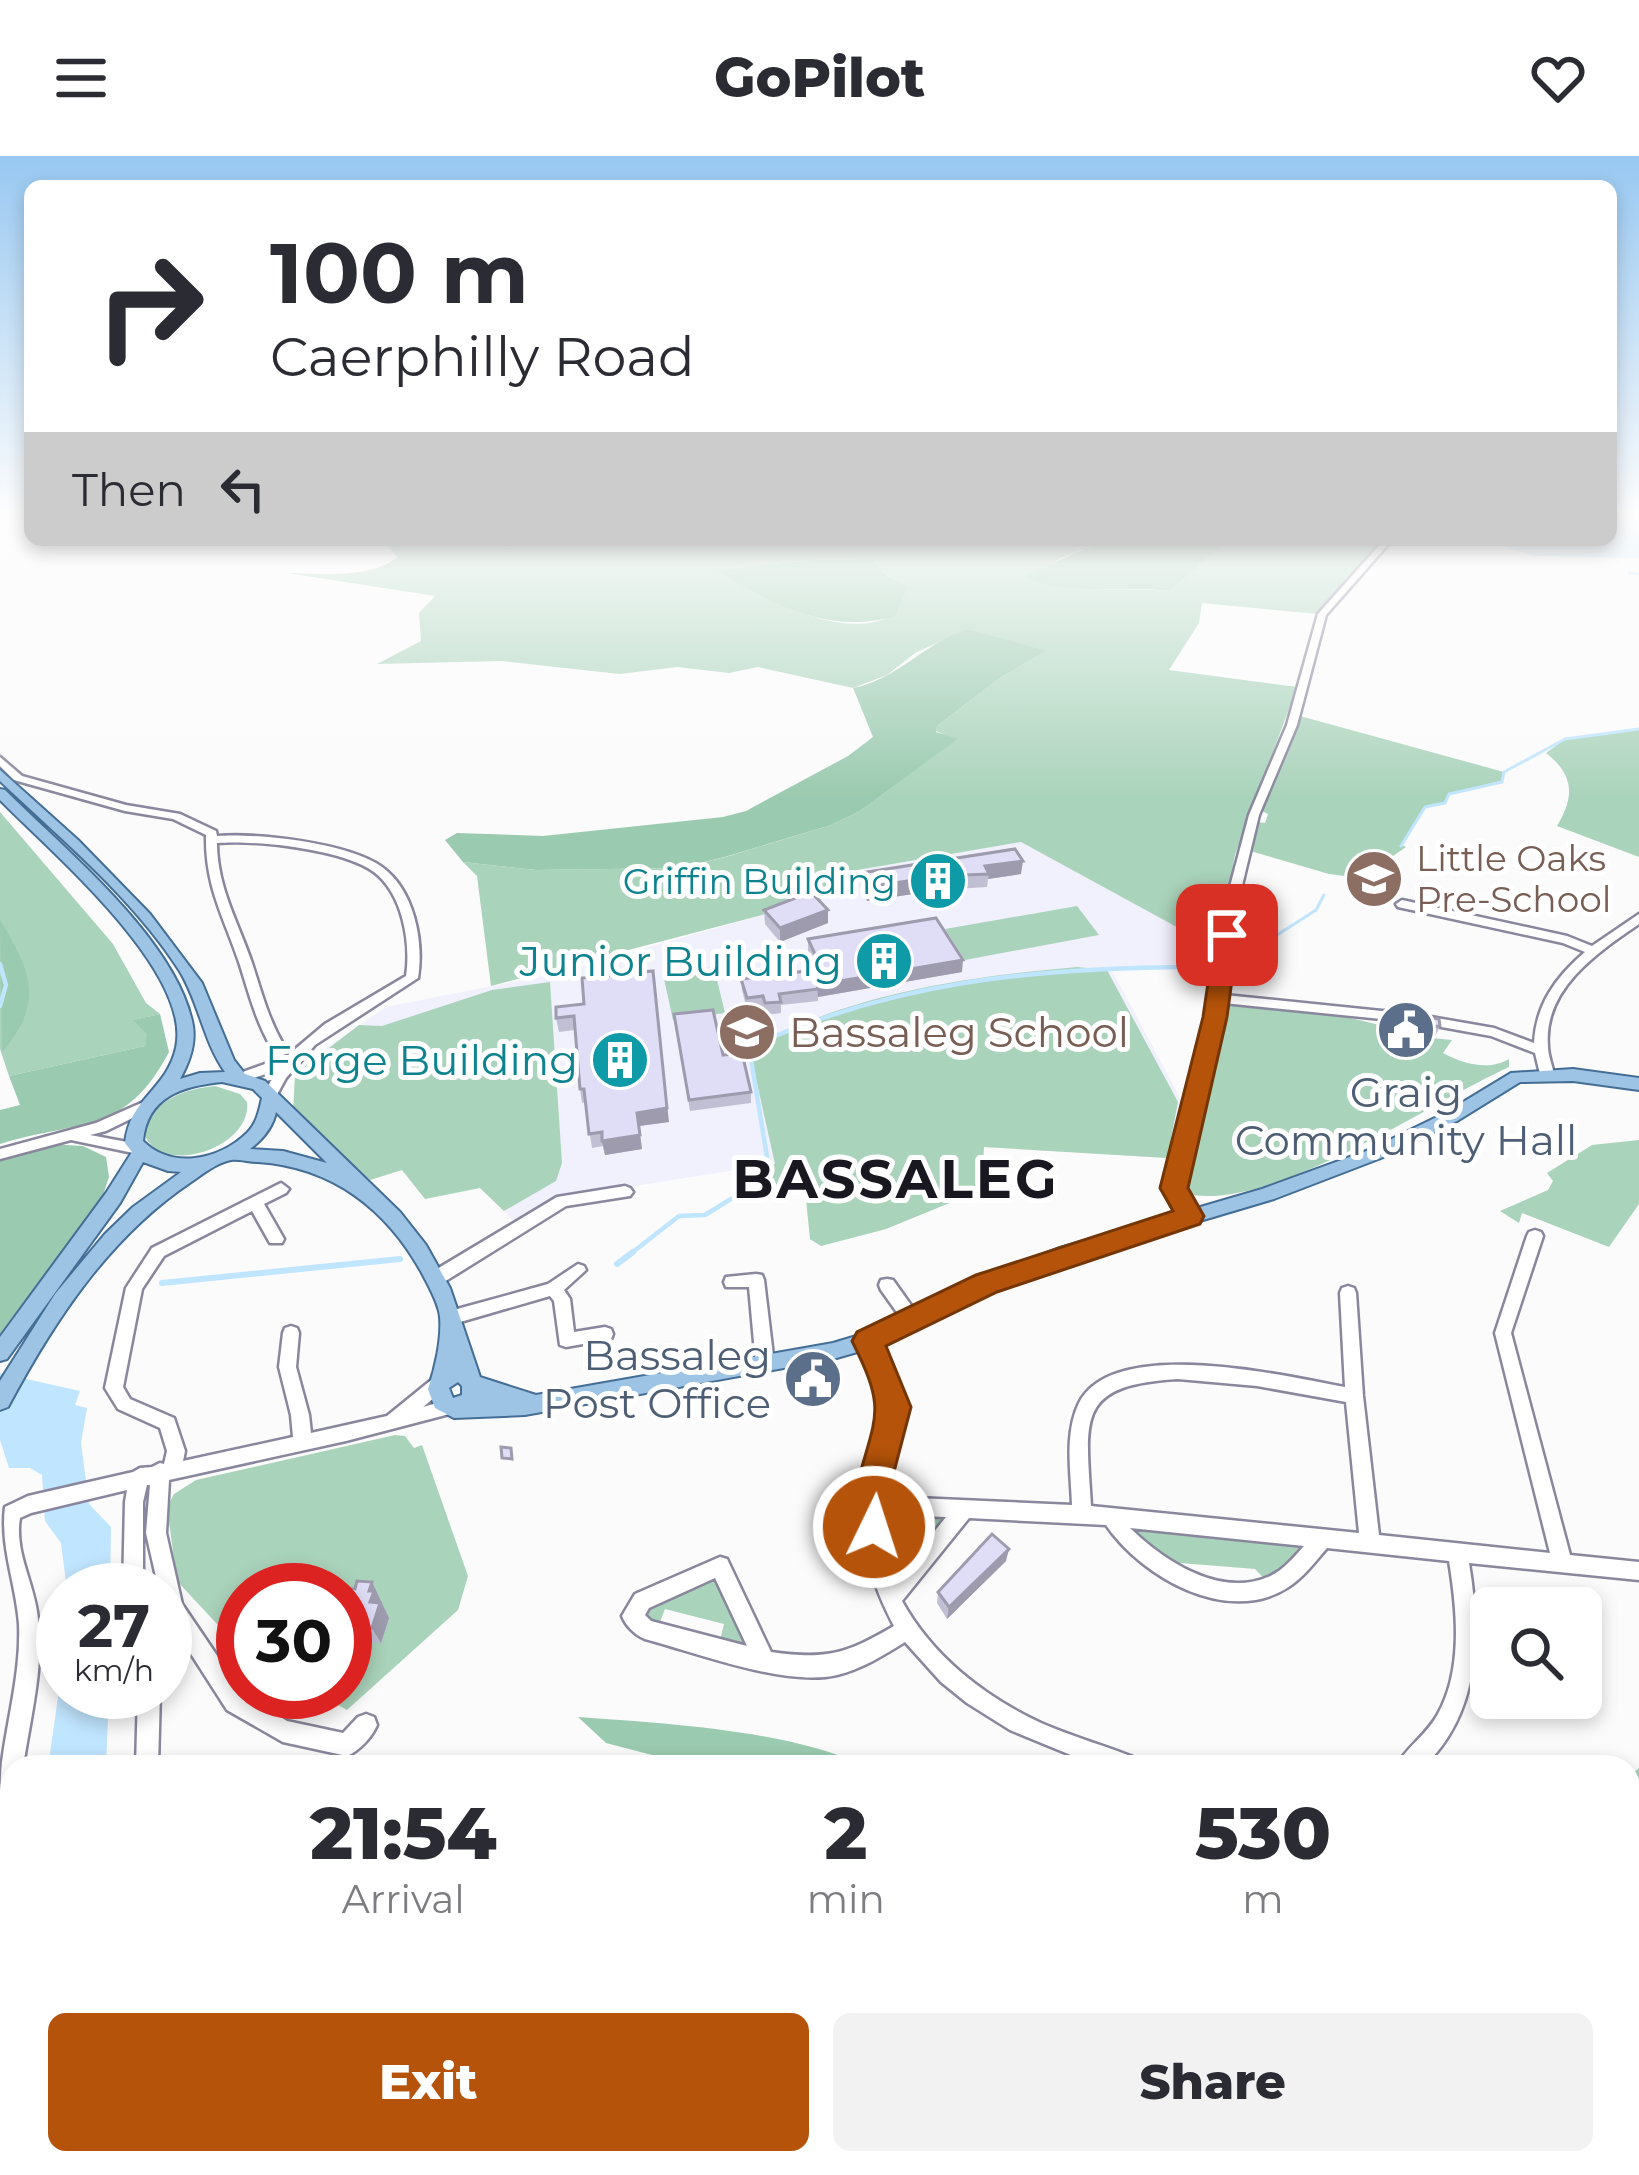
<!DOCTYPE html>
<html lang="en">
<head>
<meta charset="utf-8">
<style>
	body { margin:0; font-family:Montserrat,sans-serif; background:#f2f2f3; color:#2b2b33; height:100vh; display:flex; flex-direction:column; font-size:45px; white-space:nowrap }
	* { box-sizing:border-box; margin:0 }
	p { font-size:39px; color:#7c7c81 }
	.icon { flex:none; width:66px; height:66px; fill:none; stroke:currentColor; stroke-width:2; stroke-linecap:round; stroke-linejoin:round }
	.map { position:relative; flex:1; overflow:hidden }
	.details { position:absolute; left:0px; top:1599px; width:1641px; height:420px; display:flex; flex-direction:column; background:#fff; border-radius:36px 36px 0 0; box-shadow:0 6px 18px #0003 }
	.details>* { flex:none }
	.guide { position:absolute; left:24px; top:24px; width:1593px; height:366px; border-radius:18px; box-shadow:0 6px 18px #0003; background:#fff; color:#2b2b33; overflow:hidden }
	.tools { position:absolute; left:1470px; top:1431px; display:grid; gap:24px }
	.tools a { display:grid; place-items:center; width:132px; height:132px; border-radius:18px; background:#fff; box-shadow:0 6px 18px #0003; font-size:60px }
	.speed { position:absolute; left:36px; top:1407px; display:flex; gap:24px; font-size:60px; font-weight:700; text-align:center }
	.speed>* { display:grid; place-content:center; width:156px; height:156px; border-radius:50%; background:#fff; box-shadow:0 6px 18px #0003; line-height:1 }
	.speed small { font-size:30px; font-weight:400 }
	.speed .limit { border:18px solid #d22; background:#fff; color:#111 }
	.pin { position:absolute; display:grid; place-items:center; width:102px; height:102px; color:#fff; margin:-51px; border-radius:24px; box-shadow:0 6px 18px #0006 }
	.me { position:absolute; width:132px; margin:-66px; rotate:4deg; stroke-linejoin:round; filter:drop-shadow(0 0 9px #0008) }
	.turn { display:flex; align-items:center; gap:42px; height:252px; padding:0 48px; font-size:54px }
	.turn .icon { width:156px; height:156px; stroke-width:2.5 }
	.turn b { display:block; font-size:84px; line-height:102px }
	.then { display:flex; align-items:center; height:114px; padding:0 48px; background:#0003; gap:24px; font-size:45px }
	.eta { display:flex; justify-content:space-evenly; align-items:center; height:204px; text-align:center }
	.eta b { font-size:72px; font-weight:800; line-height:84px }
	.cta { display:flex; gap:24px; margin-top:auto; padding:24px 48px }
	.cta a { flex:1; height:138px; border-radius:18px; background:#b45309; color:#fff; font-size:48px; font-weight:800; line-height:138px; text-align:center }
	.cta a+a { background:#f2f2f3; color:#2b2b33 }
	header { display:flex; justify-content:space-between; align-items:center; height:156px; padding:0 48px; background:#fff; font-size:54px; font-weight:800 }
	.map>svg:first-child { display:block }
	.built { fill:#f1f0fd }
	.green { fill:#aad3bb; fill-rule:evenodd }
	.forest { fill:#9acaaf }
	.water { fill:#c0e5fe }
	.lines { fill:none; stroke-linecap:round; stroke-linejoin:round }
	.stream-far2 { stroke:#c0e5fe; stroke-width:3 }
	.stream-far1 { stroke:#c0e5fe; stroke-width:4.5 }
	.stream { stroke:#c0e5fe; stroke-width:6 }
	.minor-casing { stroke:#89879d; stroke-width:5 }
	.major-casing { stroke:#446e95; stroke-width:4 }
	.minor { fill:#fff; fill-rule:evenodd }
	.major { fill:#9dc4e5; fill-rule:evenodd }
	.rail { stroke:#38373f; stroke-width:8; stroke-dasharray:33 33; stroke-linecap:butt }
	.wall { fill:#c1bfd4 }
	.shaded-wall { fill:#9d9bad }
	.building { fill:#e0def7; stroke:#9d9bad; stroke-width:3 }
	.route { fill:#b45309; stroke:#753606; stroke-width:3 }
	.labels { text-anchor:middle; stroke-width:10; stroke-linejoin:round; paint-order:stroke }
	.far-education-label { font-size:36px; fill:#785e54; stroke:#fff; text-anchor:start }
	.far-culture-label { font-size:36px; fill:#0d838f; stroke:#fff; text-anchor:end }
	.culture-label { font-size:42px; fill:#0d838f; stroke:#fff; text-anchor:end }
	.education-label { font-size:42px; fill:#785e54; stroke:#fff; text-anchor:start }
	.service-label { font-size:42px; fill:#4e5e75; stroke:#fff }
	.district-label { font-size:54px; font-weight:bold; letter-spacing:3px; fill:#191821; stroke:#fff }
</style>
</head>
<body>
<header><svg class="icon" aria-label="menu" viewBox="0 0 24 24"><path d="M4 6h16M4 12h16M4 18h16"/></svg>GoPilot<svg class="icon" aria-label="heart" viewBox="0 0 24 24"><path d="M12 20l-8-8c-3-5 5-10 8-4 3-6 11-1 8 4z"/></svg></header>
<div class="map">
<svg width="1639" height="2019" viewBox="0 0 1639 2019">
	<rect width="100%" height="100%" fill="#fbfbfb"/>
	<path class="built" d="M1021 686 1217 793 1216 811H1110L1182 945 1167 1002 984 991 981 1034 886 1073 821 1090 810 1083 805 1033 757 1031 755 1011 559 1042 518 1069 480 1032 425 1043 312 902 386 851 548 819 838 738 833 718Z"/>
	<path class="green" d="M348 384H1105L1059 403 1030 422C1071 440 1124 431 1170 435L1229 384H1384L1351 425 1317 458 1202 447 1199 467 1169 514 1297 531 1235 699 1217 793 1021 686 834 718 838 739 491 830 477 720 463 706 536 714 681 712 729 700 831 669 860 655 956 584 936 575 937 570 1000 522 1044 496 968 473 915 497 887 519 853 532 758 511 729 517 677 511 620 518 502 505 377 508 421 485 419 457 435 440 287 417C322 418 369 423 398 401L387 391 400 386ZM873 403 887 420 907 430C900 442 901 454 888 461 841 485 756 440 717 414L811 404Z
		M1300 560 1504 616 1502 626 1449 638 1445 647 1425 652 1402 689 1406 691 1393 700 1386 717 1393 719 1390 724 1365 717 1360 722 1329 718 1247 694 1257 666 1265 667 1268 658 1262 655Z
		M1639 573V701L1557 670C1575 640 1574 619 1546 597L1565 583Z
		M0 656 113 788 146 847 160 858 134 864 148 878 145 890 9 920 0 893Z
		M1077 750 1099 779 965 804 945 773Z
		M714 811 725 857 673 864 663 818Z
		M1077 811 1107 814 1178 946 1167 1002 984 991 981 1034 886 1073 821 1090 810 1083 805 1033 757 1031 756 1011 775 1008 749 891C859 837 956 822 1077 811Z
		M550 826 562 1007 556 1025 504 1055 480 1032 425 1043 402 1014 370 1024 293 957 295 918 359 869 382 870 492 834Z
		M1228 848 1325 856 1380 869 1381 877 1452 884 1443 897C1463 908 1489 915 1509 903V911C1430 947 1277 1052 1192 1039L1185 1024Z
		M215 930 240 938 247 946C253 991 160 1023 144 977 151 944 185 933 215 930Z
		M1639 984V1048L1609 1091 1522 1057 1519 1067 1500 1055 1548 1034 1553 1025 1547 1017 1592 989Z
		M395 1279 405 1280 414 1292 422 1289 468 1420 458 1454 347 1554 315 1536H345V1434H243V1496L177 1425 167 1351 174 1338 196 1324Z
		M882 1342 965 1352 890 1445Z
		M1111 1361 1322 1383 1272 1431 1255 1413 1180 1407 1188 1425Z
		M720 1410 765 1505 718 1492 724 1468 665 1453 656 1476 645 1473 642 1445Z
		M1639 1612V1782L1629 1774V1620Z
		M601 2007H910L908 2016 914 2019H640Z"/>
	<path class="forest" d="M1105 384H1229L1170 435C1122 429 1066 442 1024 420Z
		M873 403 887 420 908 430 895 460C830 480 769 447 716 414L811 404Z
		M968 473 1046 495 1000 522 937 570 936 576 958 583 860 655 831 669 728 700 681 712 536 714 463 706 445 684 457 677 543 680 723 661 746 655 848 600 873 581 853 532C896 524 926 486 968 473Z
		M0 764C30 814 46 845 2 896Z
		M160 858 169 896C125 980 80 963 0 988V954L20 949 9 920 145 890 147 878 133 864Z
		M48 988 83 990 106 1001 109 1021 102 1042 0 1178V1004Z
		M578 1561C660 1567 793 1574 866 1611H698L606 1587Z
		M1629 1774 1639 1782V2019L1610 2007H1629Z"/>
	<path class="water" d="M1611 359 1639 363V402L1533 400 1485 384H1611Z
		M0 1217 80 1235 75 1249 87 1252 81 1287 89 1348 111 1371 110 1434H67L61 1387 45 1365 42 1319 30 1312H9L0 1284Z
		M63 1506V1536H109L106 1611H48Z"/>
	<g class="lines">
		<path class="stream-far2" d="M0 360 27 359
			M1629 417 1639 418
			M1401 690 1425 651 1445 647 1449 638 1502 626 1504 616 1565 583 1639 573
			M1251 776 1274 781 1316 754 1324 739"/>
		<path class="stream-far1" d="M0 808 6 829 0 850
			M629 1099 679 1060 705 1059 739 1038 767 1001 749 891C897 825 1033 812 1193 811"/>
		<path class="stream" d="M617 1108 633 1096
			M162 1127 400 1103"/>
		<g class="minor-casing">
			<path id="minor" d="M1384 384H1392L1326 459 1297 569 1259 659 1239 742 1225 839 1401 857 1408 861 1401 865 1224 847 1182 1032 1198 1061 1196 1065H1184L1166 1032 1208 861 1227 742 1249 659 1287 569 1318 458Z
				M0 601 22 620 126 649 180 658 216 675 217 680C258 677 349 687 382 711 414 734 424 785 418 822L315 889 286 922 274 944H264L262 941 277 914 242 926 237 924 235 921 237 918 287 900 325 868 406 820C411 787 403 738 374 716 342 693 256 684 217 687 217 731 238 766 252 807 261 835 268 862 283 888L281 891H271C256 865 249 838 240 809 224 761 205 731 206 679L173 663 125 655 14 624 0 610Z
				M1402 744 1567 780 1592 790 1639 758V768C1598 796 1543 833 1548 890 1548 899 1552 909 1554 918L1547 923 1540 918 1535 897 1491 880 1425 868 1418 864 1425 860 1494 872 1534 887C1536 848 1556 821 1585 796L1563 787 1398 751 1396 748Z
				M148 944 153 946 155 949 153 952 106 975 90 979 143 989 145 993 143 997 138 998 71 984 0 1003V993L96 967Z
				M281 1027 289 1033 286 1037 264 1048 284 1083 282 1087H270L252 1055 164 1100 142 1133 123 1231 130 1243 174 1262 185 1295 183 1305 293 1281 291 1259 279 1211 283 1177 285 1172 291 1170 297 1172 299 1177 296 1211 309 1259 311 1277 387 1260 435 1221 441 1219 447 1221 450 1226 447 1231 423 1251 451 1243 457 1246 460 1251 457 1256 346 1285 169 1324 166 1377 182 1448 243 1538 287 1565 343 1577 358 1561 366 1558 374 1561 377 1569C372 1581 359 1595 347 1600L283 1586 227 1554 166 1459 165 1434H159L146 1377 150 1329H147L143 1346V1434H123L125 1346 127 1334 31 1357 20 1362C14 1397 35 1428 38 1463 44 1512 30 1562 23 1611H12V1667L0 1670C0 1649 0 1627 2 1606 8 1560 21 1515 19 1468 16 1428 0 1391 5 1351L28 1340 133 1316 140 1312 152 1311 160 1307 164 1308 167 1295 160 1272 118 1253 105 1232 126 1132 152 1092Z
				M625 1030 630 1032 633 1036 630 1040 566 1050 444 1126H432L430 1121 432 1116 557 1041Z
				M1535 1074 1541 1076 1543 1080 1511 1177 1570 1399 1639 1406V1424L1469 1407C1481 1479 1480 1558 1423 1611H1396C1405 1592 1427 1579 1438 1558 1463 1513 1457 1454 1449 1405L1327 1392C1315 1406 1303 1422 1287 1432 1226 1470 1141 1420 1106 1369L969 1362 902 1445C932 1500 985 1541 1041 1567 1073 1581 1106 1590 1138 1603L1141 1611H1100L1010 1574 967 1547 941 1526 905 1486C884 1499 862 1513 837 1519 785 1531 698 1497 645 1483 635 1479 626 1470 622 1460L635 1438 720 1401 727 1403 771 1496C827 1504 846 1498 894 1470 879 1441 866 1411 867 1376 868 1355 875 1349 865 1329 885 1261 888 1252 859 1185L862 1180 868 1178 874 1180C906 1247 903 1259 884 1328L888 1335 916 1342 1072 1349C1071 1316 1064 1278 1079 1247 1113 1179 1285 1220 1345 1231L1340 1137 1342 1132 1348 1130 1354 1132 1356 1137 1363 1240 1379 1379 1550 1397 1495 1177 1527 1080 1529 1076ZM1178 1223 1257 1230 1346 1246 1359 1377 1091 1350C1086 1262 1075 1229 1178 1223ZM890 1353 916 1360 946 1361 894 1425C886 1400 886 1377 890 1353ZM1130 1372 1304 1390C1294 1401 1283 1415 1268 1421 1219 1442 1163 1404 1130 1372ZM715 1422 747 1490 651 1465 645 1459 649 1452Z
				M578 1108 584 1110 586 1114 564 1134 570 1143 574 1176 605 1171 611 1173 613 1178 611 1183 566 1191 560 1189 554 1145 550 1140 450 1169 444 1167 442 1162 444 1157 450 1155 548 1128Z
				M756 1118 762 1119 764 1124 774 1208 771 1213 765 1215 759 1213 756 1208 749 1131H726L724 1126 726 1121Z
				M887 1123 893 1124 918 1159 920 1164 918 1169 912 1171 906 1169 881 1134 879 1129 881 1124Z
				M138 1536H160L158 1611H136Z
				M349 2007H377L372 2019H344Z
				M588 2007H642L648 2010 652 2019H598L592 2016Z
				M1046 2007H1072L1069 2019H1043Z"/>
		</g>
		<g class="major-casing">
			<path id="major" d="M0 614 78 684 150 758 202 827 234 904 245 918 265 925 400 1056 426 1089 450 1132 480 1221 536 1239 833 1187 863 1178 979 1122 1060 1092 1262 1033 1369 994 1445 957 1511 917 1573 913 1639 922V934L1573 925 1520 926 1457 965 1381 1002 1274 1043 1072 1103 993 1132 875 1191 833 1203 525 1259 454 1262 435 1252 428 1233C435 1213 442 1183 440 1161 439 1148 429 1131 423 1119 388 1054 333 1011 258 1006 250 1006 238 1003 231 1004 216 1007 203 1018 191 1026 108 1082 54 1165 8 1251L0 1254V1225L55 1138 105 1078 133 1051 181 1016 168 1015 143 1006 120 1047 7 1203 0 1205V1181L106 1037 132 996 125 987C130 941 166 935 176 892 193 815 50 695 0 644V633L5 634C64 693 178 785 193 870 196 889 189 907 180 923L200 917 225 916C203 885 199 846 179 814 132 741 62 684 0 625ZM222 926 253 933 262 942C259 955 257 967 247 977 219 1004 172 1014 143 985 147 941 182 930 222 926ZM276 956 327 1007 283 995 250 993C262 984 273 971 276 956ZM458 1226 462 1230V1239L453 1242 449 1232Z"/>
		</g>
		<use href="#minor" class="minor"/>
		<use href="#major" class="major"/>
		<path class="rail" d="M0 1791 12 1786
			M1474 2007 1507 2019"/>
	</g>
	<path class="wall" d="M861 717 1021 718 988 723 987 731 939 734 867 745 860 730Z
		M764 754H828V767L780 786 765 768Z
		M808 783 962 816 818 841V845L781 849V857L766 859 764 852 747 854 742 834 741 823 817 813 808 795Z
		M584 848 669 966 639 970 642 993 605 999 603 990 592 992 585 946 582 947 580 933 575 874 559 876 556 862Z
		M1385 854 1440 870 1434 883 1423 884 1380 877V868Z
		M674 858 723 899 751 936V947L690 955Z
		M1006 1405 947 1463 937 1447 938 1436Z
		M372 1426 389 1462 381 1487 345 1484V1434L324 1431 355 1433Z
		M1174 2007H1266L1291 2019H1172Z"/>
	<path class="shaded-wall" d="M1023 705 1021 718 988 723 989 718 985 710Z
		M940 720 939 734 867 745 868 731Z
		M828 754V767L780 786V772Z
		M963 804 962 816 818 841 817 829Z
		M653 815 669 966 639 970 637 957Z
		M640 979 642 993 605 999 602 985Z
		M822 1222V1231L809 1234V1225Z
		M1009 1393 1006 1405 947 1463 949 1451Z
		M372 1426 389 1462 381 1487 372 1472 369 1435Z"/>
	<path class="building" d="M1015 693 1023 705 985 710 989 718 940 720 868 731 861 717Z
		M811 736 828 754 780 772 764 754Z
		M936 762 963 804 817 829 818 833 779 838 781 846 765 847 763 840 747 842 741 823 822 813 808 783Z
		M653 815 667 952 637 957 640 979 602 985V976L589 978 584 933H580L574 860 556 862V851L584 848 582 822Z
		M713 854 723 899 742 897 751 936 689 944 674 858Z
		M1385 854 1439 863 1440 870 1430 871 1386 863Z
		M818 1203 822 1222 809 1225 804 1206Z
		M501 1291 511 1292 512 1303 502 1302Z
		M992 1378 1009 1393 949 1451 938 1436Z
		M302 1422 319 1423 316 1430 355 1433 357 1425 372 1426 369 1435H374L370 1446 380 1447 372 1472 345 1470V1434H295Z
		M1183 2007H1266L1291 2019H1181Z"/>
	<linearGradient id="sky" x2="0" y2="1"><stop stop-color="#98c8f1"/><stop offset="0.56" stop-color="#fdfdfd"/><stop offset="1" stop-color="#fdfdfd" stop-opacity="0"/></linearGradient>
	<rect width="1639" height="642" fill="url(#sky)"/>
	<path class="route" d="M1227 773 1238 779 1227 861 1188 1032 1204 1060 1200 1068 997 1136 886 1190 911 1251 891 1327 899 1342 887 1383 874 1387 862 1383 857 1371 864 1344 857 1329C876 1257 887 1255 852 1185L857 1176 976 1119 1173 1055 1160 1032 1203 861 1215 779Z"/>
	<defs>
		<g id="school-disc" transform="scale(3)"><circle r="9.5" fill="#8d6e63" stroke="#fff"/><path d="M0-5L7-2L0 1L-7-2ZM-4 1L0 2.5L4 1V4Q0 6-4 4Z" fill="#fff"/></g>
		<g id="building-disc" transform="scale(3)"><circle r="9.5" fill="#0f9aa8" stroke="#fff"/><path d="M-4-6H4V6H1V3H-1V6H-4ZM-2.5-4.3h1.7v1.8h-1.7ZM.8-4.3h1.7v1.8H.8ZM-2.5-1h1.7V.8h-1.7ZM.8-1h1.7V.8H.8Z" fill="#fff"/></g>
		<g id="civic-disc" transform="scale(3)"><circle r="9.5" fill="#5c6f8a" stroke="#fff"/><path d="M-.6-6.5H3V-4.5H.6V-3L4-1V1h2V6H-6V1h2V-1L-.6-3ZM-1.2 2.5V6h2.4V2.5Z" fill="#fff"/></g>
	</defs>
	<g fill-rule="evenodd">
		<use href="#school-disc" x="1374" y="723"/>
		<use href="#building-disc" x="938" y="725"/>
		<use href="#building-disc" x="884" y="805"/>
		<use href="#civic-disc" x="1406" y="874"/>
		<use href="#school-disc" x="747" y="876"/>
		<use href="#building-disc" x="620" y="904"/>
		<use href="#civic-disc" x="813" y="1223"/>
	</g>
	<g class="labels">
		<g class="far-education-label">
			<text x="1416" y="715">Little Oaks<tspan x="1416" dy="41">Pre-School</tspan></text>
		</g>
		<g class="far-culture-label">
			<text x="896" y="738">Griffin Building</text>
		</g>
		<g class="culture-label">
			<text x="842" y="820">Junior Building</text>
			<text x="578" y="919">Forge Building</text>
		</g>
		<g class="education-label">
			<text x="789" y="891">Bassaleg School</text>
		</g>
		<g class="service-label">
			<text x="1406" y="951">Graig<tspan x="1406" dy="48">Community Hall</tspan></text>
			<text x="771" y="1214" text-anchor="end">Bassaleg<tspan x="771" dy="48">Post Office</tspan></text>
		</g>
		<g class="district-label">
			<text x="896" y="1042">BASSALEG</text>
		</g>
	</g>
</svg>
<div class="tools">
<a><svg class="icon" aria-label="search" viewBox="0 0 24 24"><circle cx="10" cy="10" r="6"/><path d="M15 15l6 6"/></svg></a>
</div>
<div class="speed"><div>27<small>km/h</small></div><div class="limit">30</div></div>
<div class="pin" style="left:1227px;top:779px;background:#d93025"><svg class="icon" aria-label="arrive" viewBox="0 0 24 24"><path d="M6 21V4h12l-3 4 3 4H6"/></svg></div>
<svg class="me" style="left:874px;top:1371px" viewBox="-20 -20 40 40"><circle r="17" fill="#b45309" stroke="#fff" stroke-width="3"/><path d="M0-11L8 9 0 5-8 9z" fill="#fff"/></svg>
<div class="guide">
<div class="turn"><svg class="icon" aria-label="right" viewBox="0 0 24 24"><path d="M7 20v-9h11M14 6l5 5-5 5"/></svg><div><b>100 m</b>Caerphilly Road</div></div>
<div class="then">Then<svg class="icon" aria-label="left" viewBox="0 0 24 24"><path d="M17 20v-9H6M10 6l-5 5 5 5"/></svg></div>
</div>
<section class="details">
<div class="eta">
<div><b>21:54</b><p>Arrival</p></div>
<div><b>2</b><p>min</p></div>
<div><b>530</b><p>m</p></div>
</div>
<div class="cta"><a>Exit</a><a>Share</a></div>
</section>
</div>
</body>
</html>
